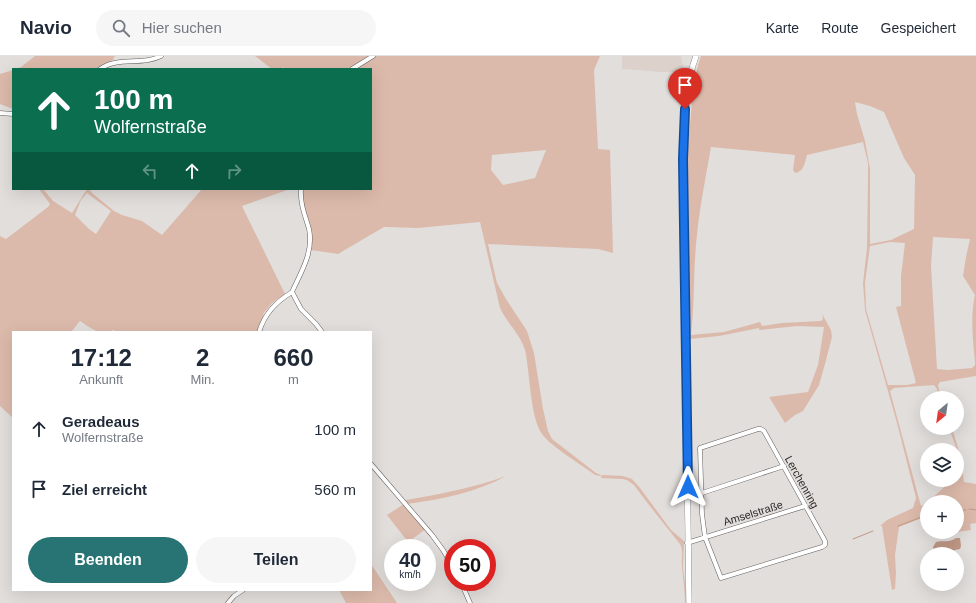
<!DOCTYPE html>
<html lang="de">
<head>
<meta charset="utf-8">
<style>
	body { margin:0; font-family:Arial,sans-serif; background:#f6f6f7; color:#1f2937; height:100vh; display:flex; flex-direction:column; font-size:15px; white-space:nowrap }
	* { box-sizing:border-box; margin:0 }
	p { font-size:13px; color:#747a83 }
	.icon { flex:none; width:22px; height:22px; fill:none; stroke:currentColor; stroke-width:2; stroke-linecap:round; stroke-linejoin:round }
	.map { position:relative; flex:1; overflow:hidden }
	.side { position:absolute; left:12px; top:275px; width:360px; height:260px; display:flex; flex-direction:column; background:#fff; border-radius:0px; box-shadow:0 4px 16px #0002 }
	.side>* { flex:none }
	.top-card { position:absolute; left:12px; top:12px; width:360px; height:122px; border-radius:0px; box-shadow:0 4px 16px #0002; background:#0b6e4f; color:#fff; overflow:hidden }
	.needle { width:26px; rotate:209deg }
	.buttons { position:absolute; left:920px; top:335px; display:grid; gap:8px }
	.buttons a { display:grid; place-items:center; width:44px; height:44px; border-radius:50%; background:#fff; box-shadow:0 4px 16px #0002; font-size:20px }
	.speed { position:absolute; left:384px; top:483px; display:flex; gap:8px; font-size:20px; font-weight:700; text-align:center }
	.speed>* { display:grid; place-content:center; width:52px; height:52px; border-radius:50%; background:#fff; box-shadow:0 4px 16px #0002; line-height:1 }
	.speed small { font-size:10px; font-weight:400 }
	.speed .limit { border:6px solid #d22; background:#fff; color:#111 }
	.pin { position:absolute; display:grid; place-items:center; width:34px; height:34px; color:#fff; margin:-41px -17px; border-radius:50% 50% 50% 0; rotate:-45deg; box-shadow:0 0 4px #0007 }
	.pin .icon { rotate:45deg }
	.me { position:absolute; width:44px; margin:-22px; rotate:0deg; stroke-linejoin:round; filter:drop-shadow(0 0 3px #0008) }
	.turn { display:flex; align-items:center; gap:14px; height:84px; padding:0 16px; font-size:18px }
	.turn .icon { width:52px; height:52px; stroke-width:2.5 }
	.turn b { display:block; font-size:28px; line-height:34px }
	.lanes { display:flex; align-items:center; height:38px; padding:0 16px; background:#0003; justify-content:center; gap:20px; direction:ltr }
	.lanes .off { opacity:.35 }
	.eta { display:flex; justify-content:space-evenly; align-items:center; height:68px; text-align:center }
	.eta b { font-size:24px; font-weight:600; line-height:28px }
	.primary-button { display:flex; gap:8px; margin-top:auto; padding:8px 16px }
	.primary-button a { flex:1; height:46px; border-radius:24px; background:#287373; color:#fff; font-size:16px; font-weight:600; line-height:46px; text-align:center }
	.primary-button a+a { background:#f6f6f7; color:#1f2937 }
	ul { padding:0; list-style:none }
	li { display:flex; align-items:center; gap:12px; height:60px; padding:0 16px }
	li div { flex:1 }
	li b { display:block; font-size:15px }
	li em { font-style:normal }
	header { display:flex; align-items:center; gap:24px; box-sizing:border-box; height:56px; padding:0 20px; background:#fff; border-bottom:1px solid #e0e1e3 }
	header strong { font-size:19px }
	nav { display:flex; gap:22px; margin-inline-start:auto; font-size:14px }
	.search { width:280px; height:36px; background:#f6f6f7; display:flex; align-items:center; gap:10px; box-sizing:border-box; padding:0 14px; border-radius:22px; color:#747a83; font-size:15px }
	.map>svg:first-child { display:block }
	.built { fill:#dcd1cb }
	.green { fill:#dcbaab; fill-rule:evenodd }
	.water { fill:#c09886 }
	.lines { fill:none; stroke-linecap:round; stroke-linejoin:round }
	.stream { stroke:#c09886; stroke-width:1 }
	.street-casing { stroke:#635f5d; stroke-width:5 }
	.secondary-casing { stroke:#635f5d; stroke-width:6 }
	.street { stroke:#fff; stroke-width:4 }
	.secondary { stroke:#fff; stroke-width:5.5 }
	.route-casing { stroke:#114b97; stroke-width:10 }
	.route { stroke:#1a73e8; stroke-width:7 }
	.labels { text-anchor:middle; stroke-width:3.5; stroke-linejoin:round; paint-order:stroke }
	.street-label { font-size:11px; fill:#2a2828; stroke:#e2dedc }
</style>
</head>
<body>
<header>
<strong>Navio</strong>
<div class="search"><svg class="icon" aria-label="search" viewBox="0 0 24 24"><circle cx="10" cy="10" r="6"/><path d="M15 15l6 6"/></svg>Hier suchen</div>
<nav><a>Karte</a><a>Route</a><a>Gespeichert</a></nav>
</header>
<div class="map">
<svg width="976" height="547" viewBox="0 0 976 547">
	<rect width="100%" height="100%" fill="#e2dedc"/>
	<path class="built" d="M622 0H681L684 16H662L622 13Z"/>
	<path class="green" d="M35 0H115L112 5 97 13H15L21 11Z
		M255 0H369L347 13H285L283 11 281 13H272Z
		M375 0H600L594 14 598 93 610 94 613 197 598 193 488 188 497 227 506 243 527 275 534 297 543 353 548 375 552 383 596 417 601 419V420L595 419C582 409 550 390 542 378 530 361 530 316 525 294 520 278 507 267 500 252L480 166 418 172 384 171 338 198 311 194 302 145 303 133H371V13H354ZM546 94 535 122 503 129 491 114 492 99Z
		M701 0H976V320L940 326 938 329 941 342H939L937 333 934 329 894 332 890 335 921 450 927 447V460L899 471 895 499 896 517 895 533 892 534 882 470H880L887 464 913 452 916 442 897 367 865 254 863 227 867 192 868 123V107L863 86 807 99C805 106 804 116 795 117L793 114 795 99 711 91C706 120 700 149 697 179 693 212 695 246 691 279L724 276 760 266 762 270 782 267 821 265 823 263 822 258 831 274 832 281 825 308 819 329 803 355 795 359 785 367 769 341 808 336 818 309 824 271 797 270 759 274V272L719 280 689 283 686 92 688 89 693 36 698 9ZM855 46 870 50 884 56 904 102 915 119 914 173 891 184 870 188V113L865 85 857 58ZM933 181 970 183 966 201 963 220 975 239C970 261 973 285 975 306V309L972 312 948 314 937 313 931 210ZM890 186 905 187 901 220V250L896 251 916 327 907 329H888L866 253 865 227 870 190Z
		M13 14V53L0 48V18Z
		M39 133H43L53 145 72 157 87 133H89L92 137 114 155 122 159 142 165 162 179 202 133H290L242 150 285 238 272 247 263 258 264 259 257 276H117L113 274C103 282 89 271 80 265L71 276H13V362L0 350V180L6 183 48 151 50 148ZM87 137 111 155 96 178 89 173 75 159 81 144Z
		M949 372H952L961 402 964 426 976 428V467L970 468 971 474 957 476V446H928L952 424H957V419L961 415 957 394Z
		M602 419 623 420 632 423 640 432 671 474 684 485 683 512 686 534V547H685C685 534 683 523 682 511 681 502 684 496 680 488L649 449 634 429 627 424 622 423 601 422Z
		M506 420C475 437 442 443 407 448L405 445 406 444C440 438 473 432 506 420Z
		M404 448 426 473 408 486 387 459Z
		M371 508 397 547H346L339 534H371Z"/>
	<path class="water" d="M956 482H960L961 490 960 493 955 494 949 498H935L933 491 936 486C944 484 949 487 956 482Z"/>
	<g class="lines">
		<path class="stream" d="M969 453 976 454
			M957 454H966
			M898 470 927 459
			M853 483 873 475"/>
		<g class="street-casing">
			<path id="street" d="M100 13C118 0 142 10 161 0
				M352 13 373 0
				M0 57 13 58
				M301 133C300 148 305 159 309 173 314 196 301 216 292 236L301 253 316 268 322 276
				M259 276C265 257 276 246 292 236
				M758 373H761L764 375 825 485V489L822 491 721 522 705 481 702 458 700 392Z
				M371 408 432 479 443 494 453 511
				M702 437 784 410
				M687 487 805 450
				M461 526 470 547
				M228 547 234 540 243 534"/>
		</g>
		<g class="secondary-casing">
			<path id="secondary" d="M689 547 683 103C684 68 684 33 696 0"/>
		</g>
		<use href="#street" class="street"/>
		<use href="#secondary" class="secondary"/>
	</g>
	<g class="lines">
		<g class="route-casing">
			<path id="route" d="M685 53 683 103 688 431"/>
		</g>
		<use href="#route" class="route"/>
	</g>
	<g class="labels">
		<g class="street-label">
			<text transform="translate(802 426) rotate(61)" y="4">Lerchenring</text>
			<text transform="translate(753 457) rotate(-17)" y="4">Amselstraße</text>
		</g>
	</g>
</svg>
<div class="buttons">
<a><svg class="needle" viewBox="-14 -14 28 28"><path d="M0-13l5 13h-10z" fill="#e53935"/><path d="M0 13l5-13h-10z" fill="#747a83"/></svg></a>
<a><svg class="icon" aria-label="layers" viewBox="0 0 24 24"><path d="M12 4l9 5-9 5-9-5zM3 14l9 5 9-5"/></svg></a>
<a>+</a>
<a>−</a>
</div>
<div class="speed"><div>40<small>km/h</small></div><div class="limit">50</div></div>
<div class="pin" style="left:685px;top:53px;background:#d93025"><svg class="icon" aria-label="arrive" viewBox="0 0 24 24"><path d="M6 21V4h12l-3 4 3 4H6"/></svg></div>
<svg class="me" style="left:688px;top:431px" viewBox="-20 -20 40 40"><path d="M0-17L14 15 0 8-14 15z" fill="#1a73e8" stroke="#fff" stroke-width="4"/></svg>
<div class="top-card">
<div class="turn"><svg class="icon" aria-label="ahead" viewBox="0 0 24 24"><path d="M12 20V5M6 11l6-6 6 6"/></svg><div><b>100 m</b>Wolfernstraße</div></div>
<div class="lanes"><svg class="icon off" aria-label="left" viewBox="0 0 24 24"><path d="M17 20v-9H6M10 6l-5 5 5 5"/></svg><svg class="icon" aria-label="ahead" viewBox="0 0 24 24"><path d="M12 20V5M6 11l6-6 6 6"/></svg><svg class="icon off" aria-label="right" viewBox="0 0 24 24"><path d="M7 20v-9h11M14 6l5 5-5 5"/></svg></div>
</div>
<section class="side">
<div class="eta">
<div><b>17:12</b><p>Ankunft</p></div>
<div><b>2</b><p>Min.</p></div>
<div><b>660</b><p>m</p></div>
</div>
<ul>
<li><svg class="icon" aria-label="ahead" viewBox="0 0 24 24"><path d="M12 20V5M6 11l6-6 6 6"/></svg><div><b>Geradeaus</b><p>Wolfernstraße</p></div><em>100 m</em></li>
<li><svg class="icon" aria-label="arrive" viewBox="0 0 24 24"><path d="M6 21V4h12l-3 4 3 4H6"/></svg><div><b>Ziel erreicht</b></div><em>560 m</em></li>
</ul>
<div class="primary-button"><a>Beenden</a><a>Teilen</a></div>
</section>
</div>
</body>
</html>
